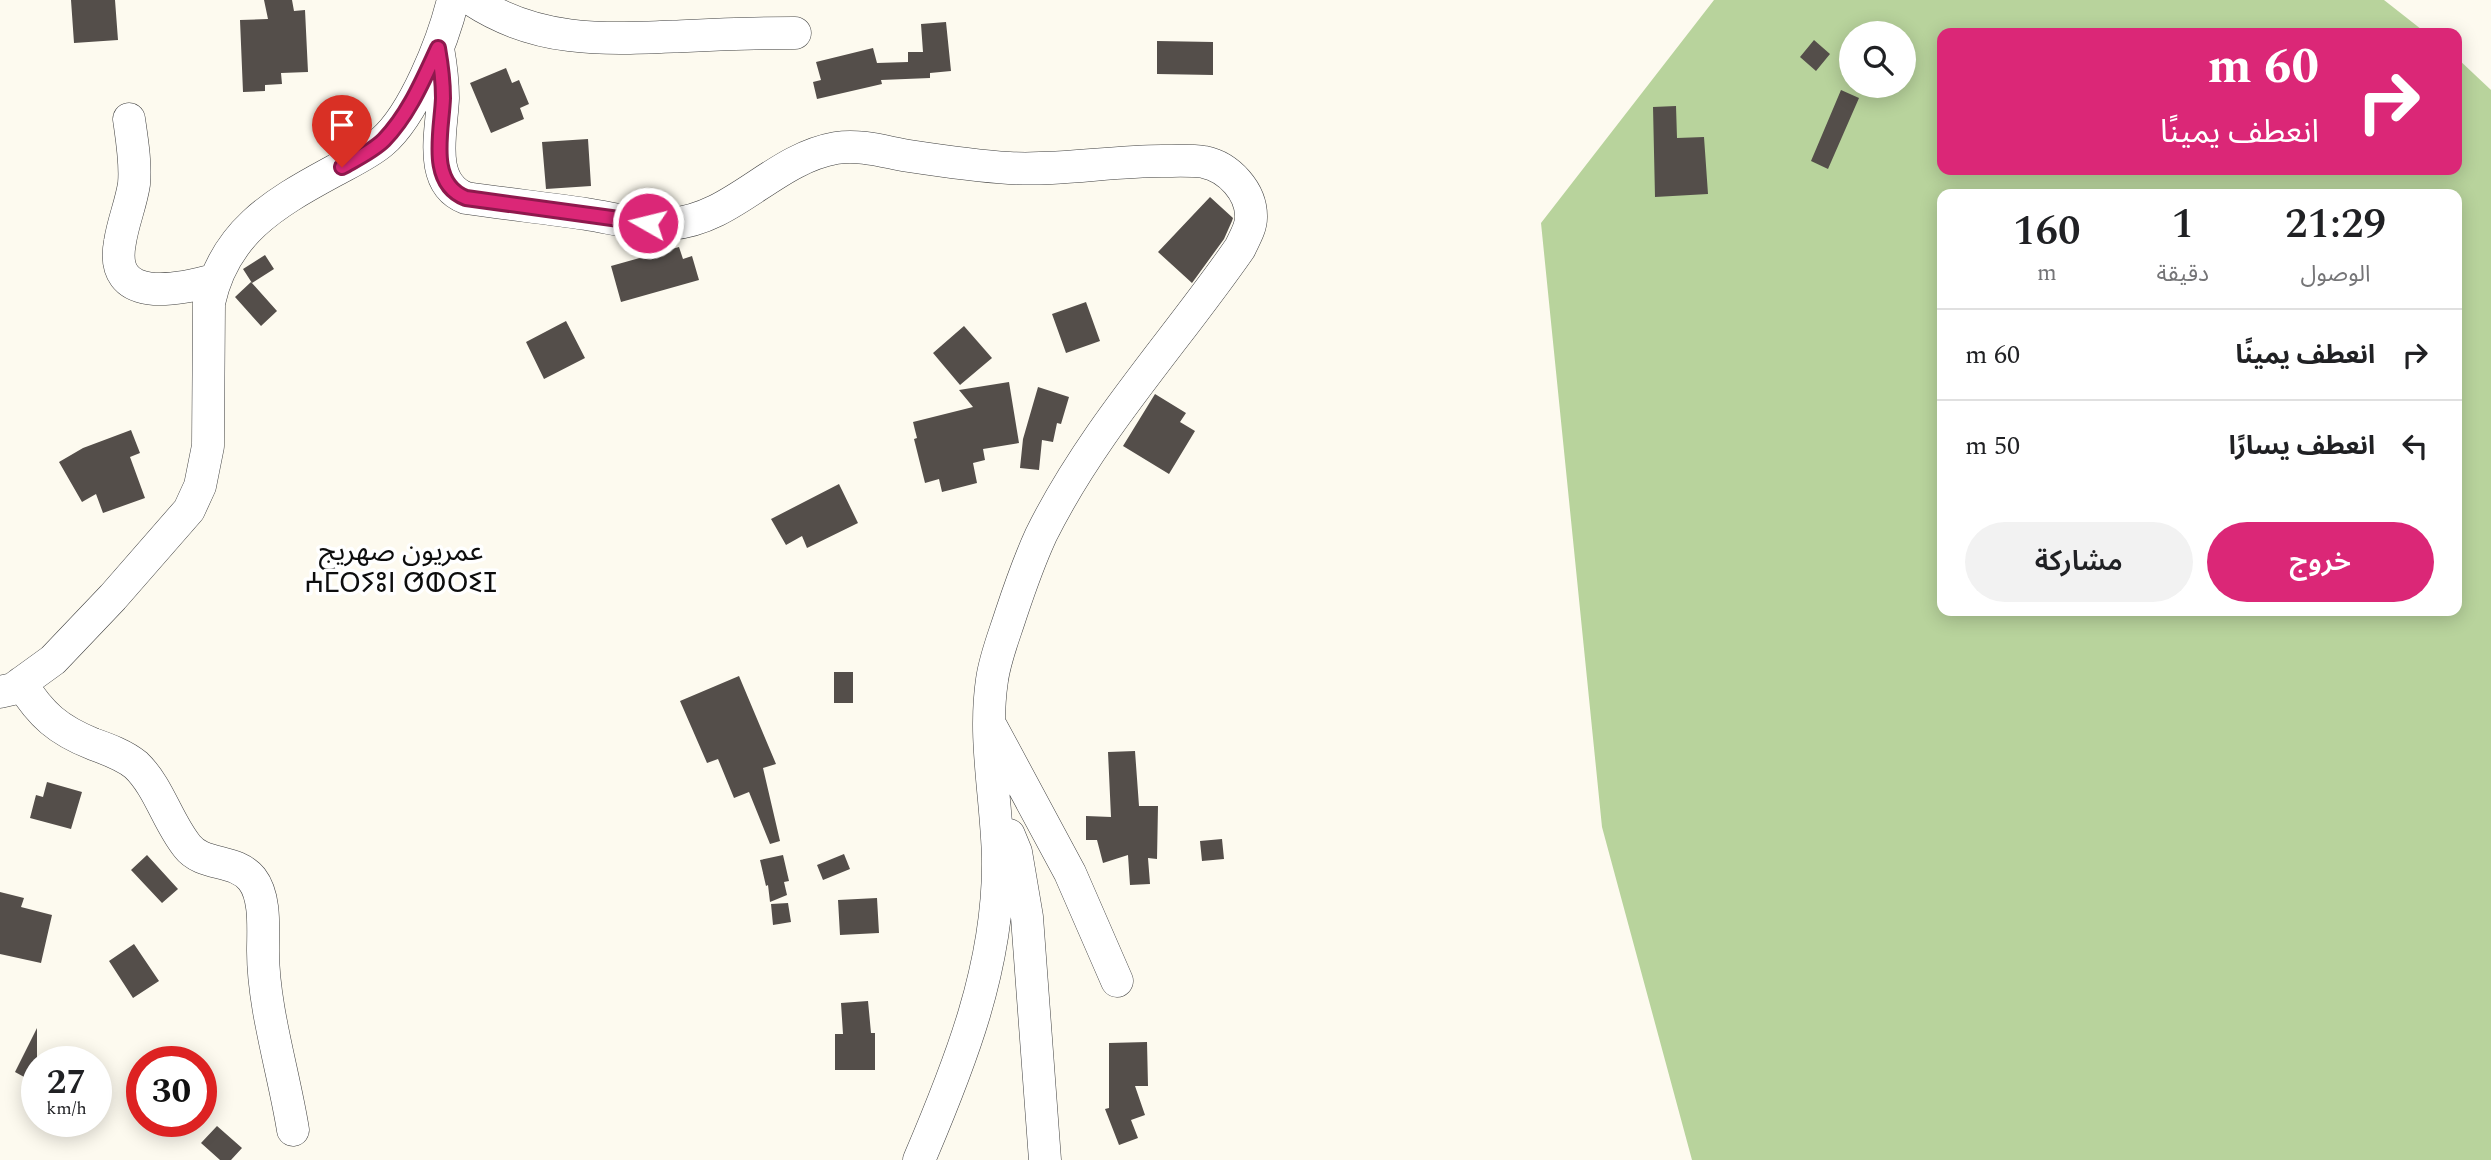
<!DOCTYPE html>
<html lang="ar">
<head>
<meta charset="utf-8">
<style>
	body { margin:0; font-family:Spectral,"Noto Sans Arabic","Noto Sans Tifinagh",serif; background:#f2f2f2; color:#202124; direction:rtl; height:100vh; display:flex; flex-direction:column; font-size:26px; white-space:nowrap }
	* { box-sizing:border-box; margin:0 }
	p { font-size:23px; color:#757577 }
	.icon { flex:none; width:38px; height:38px; fill:none; stroke:currentColor; stroke-width:2; stroke-linecap:round; stroke-linejoin:round }
	.map { position:relative; flex:1; overflow:hidden; direction:ltr }
	.panel { position:absolute; left:1937px; top:189px; width:525px; height:427px; display:flex; flex-direction:column; background:#fff; border-radius:14px; box-shadow:0 4px 18px #0003; direction:rtl }
	.panel>* { flex:none }
	.hud { position:absolute; left:1937px; top:28px; width:525px; height:147px; border-radius:14px; box-shadow:0 4px 18px #0003; direction:rtl; background:#db2777; color:#fff; overflow:hidden }
	.fabs { position:absolute; left:1839px; top:21px; display:grid; gap:14px }
	.fabs a { display:grid; place-items:center; width:77px; height:77px; border-radius:50%; background:#fff; box-shadow:0 4px 18px #0003; font-size:35px }
	.speed { position:absolute; left:21px; top:1046px; display:flex; gap:14px; font-size:35px; font-weight:700; text-align:center }
	.speed>* { display:grid; place-content:center; width:91px; height:91px; border-radius:50%; background:#fff; box-shadow:0 4px 18px #0003; line-height:1 }
	.speed small { font-size:18px; font-weight:400 }
	.speed .limit { border:10px solid #d22; background:#fff; color:#111 }
	.pin { position:absolute; display:grid; place-items:center; width:60px; height:60px; color:#fff; margin:-72px -30px; border-radius:50% 50% 50% 0; rotate:-45deg; box-shadow:0 0 7px #0007 }
	.pin .icon { rotate:45deg }
	.me { position:absolute; width:77px; margin:-38px; rotate:278deg; stroke-linejoin:round; filter:drop-shadow(0 0 5px #0008) }
	.turn { display:flex; align-items:center; gap:24px; height:147px; padding:0 28px; font-size:32px }
	.turn .icon { width:91px; height:91px; stroke-width:2.5 }
	.turn b { display:block; font-size:49px; line-height:60px }
	.eta { display:flex; justify-content:space-evenly; align-items:center; height:119px; text-align:center }
	.eta b { font-size:42px; font-weight:600; line-height:49px }
	.cta { display:flex; gap:14px; margin-top:auto; padding:14px 28px }
	.cta a { flex:1; height:80px; border-radius:42px; background:#db2777; color:#fff; font-size:28px; font-weight:600; line-height:80px; text-align:center }
	.cta a+a { background:#f2f2f2; color:#202124 }
	ul { padding:0; list-style:none }
	li { display:flex; align-items:center; gap:21px; height:91px; padding:0 28px; border-top:2px solid #e0e0e0 }
	li div { flex:1 }
	li b { display:block; font-size:26px }
	li em { font-style:normal }
	.map>svg:first-child { display:block }
	.forest { fill:#b8d39c; fill-rule:evenodd }
	.building { fill:#544e4a }
	.lines { fill:none; stroke-linecap:round; stroke-linejoin:round }
	.minor-casing { stroke:#404040; stroke-width:33 }
	.minor { stroke:#fff; stroke-width:32 }
	.route-casing { stroke:#8e194d; stroke-width:18 }
	.route { stroke:#db2777; stroke-width:12 }
	.labels { text-anchor:middle; stroke-width:7; stroke-linejoin:round; paint-order:stroke }
	.quarter-label { font-size:28px; fill:#0d0d0d; stroke:#fff }
</style>
</head>
<body>
<div class="map">
<svg width="2491" height="1160" viewBox="0 0 2491 1160">
	<rect width="100%" height="100%" fill="#fdfaef"/>
	<path class="forest" d="M1714 0H2384L2426 33H1942V170H2457V58L2491 90V1160H1692L1602 827 1541 223ZM1852 33H1904V86H1852ZM1942 194H2457V611H1942Z"/>
	<path class="building" d="M71 0H115L118 40 74 43Z
		M264 0H292L294 11 305 10 308 72 281 73 282 84 265 85V91L243 92 240 20 268 19Z
		M946 22 951 71 930 73V78L881 80 882 84 817 99 813 82 821 80 816 62 873 48 877 63 908 62V52H923L921 24Z
		M1814 40 1830 54 1816 71 1800 57Z
		M1157 41 1213 42V75L1157 74Z
		M506 68 512 83 519 80 529 104 520 108 524 119 491 133 470 83Z
		M1841 90 1859 98 1828 169 1811 161Z
		M1676 106 1677 138 1704 137 1708 194 1655 197 1653 107Z
		M588 139 591 186 546 189 542 142Z
		M1210 197 1233 218 1232 221 1224 239 1192 283 1158 252Z
		M679 247 683 259 692 256 699 280 621 302 611 266Z
		M265 255 274 269 252 283 243 269Z
		M251 282 277 311 261 326 235 297Z
		M1086 302 1100 341 1066 353 1052 314Z
		M566 321 585 358 544 379 526 342Z
		M964 326 992 358 960 385 933 353Z
		M1009 382 1019 443 983 449 985 460 973 463 977 483 942 492 939 479 925 483 914 439 917 438 913 422 973 407 959 390Z
		M1038 387 1069 397 1061 424 1057 423 1053 442 1042 440 1039 470 1020 468 1023 439Z
		M1155 394 1186 413 1180 422 1195 431 1169 474 1123 446Z
		M131 430 140 453 130 457 145 498 103 513 96 494 82 502 59 462 83 448Z
		M839 484 858 523 807 548 802 536 786 545 771 519Z
		M834 672H853V703H834Z
		M739 676 776 764 763 768 780 841 770 844 749 792 734 798 718 759 707 763 680 701Z
		M1135 751 1139 806H1158L1157 859 1148 858 1150 884 1130 885 1128 855 1103 863 1097 840H1086V816L1111 817 1108 752Z
		M47 782 82 792 71 829 30 818 36 795 43 797Z
		M1222 839 1224 859 1202 861 1200 841Z
		M844 854 850 869 823 880 817 865Z
		M147 855 178 889 162 903 131 870Z
		M783 855 789 881 784 882 787 895 770 902 768 885 766 886 760 860Z
		M0 892 24 898 21 907 52 915 41 963 0 954Z
		M877 898 879 933 840 935 838 900Z
		M788 903 791 922 773 925 771 904Z
		M134 944 159 981 133 998 109 961Z
		M868 1001 871 1033H875V1070H835V1034H843L841 1003Z
		M37 1028V1084L15 1072Z
		M1147 1042 1148 1086H1135L1145 1115 1131 1120 1138 1138 1119 1145 1105 1109 1109 1108V1043Z
		M217 1126 242 1148 231 1160H220L201 1143Z"/>
	<g class="lines">
		<g class="minor-casing">
			<path id="minor" d="M472 0C540 45 610 39 687 36 723 34 759 33 795 33
				M438 48C441 65 443 81 443 98 442 130 427 183 466 198 506 204 546 208 586 214 613 218 642 227 670 224 734 219 773 159 836 148 861 144 885 152 909 156 942 161 976 166 1009 168 1059 171 1111 161 1162 161 1175 161 1190 160 1204 162 1229 167 1252 192 1251 218 1251 228 1244 239 1240 248 1174 343 1093 430 1041 535 1029 561 1020 587 1011 614 1004 636 995 658 992 680 983 740 997 800 998 860 999 966 960 1064 919 1160
				M129 119C132 140 136 163 134 184 131 204 123 222 120 242 108 305 178 290 214 280
				M21 683C41 715 58 730 93 744 107 749 124 755 136 765 159 787 167 821 187 846 203 867 235 858 252 879 266 897 263 929 263 951 263 1008 284 1073 293 1130
				M0 692 13 689 53 660 113 597 189 510 200 486 208 446 209 303C224 233 273 204 332 172 348 163 368 154 382 142 414 115 443 41 453 0
				M992 728 1070 873 1117 981
				M1009 835 1016 852 1027 917 1045 1160"/>
		</g>
		<use href="#minor" class="minor"/>
	</g>
	<g class="lines">
		<g class="route-casing">
			<path id="route" d="M342 167C356 159 373 151 384 140 409 114 423 80 438 48 441 65 443 81 443 98 442 130 427 183 466 198L648 223"/>
		</g>
		<use href="#route" class="route"/>
	</g>
	<g class="labels">
		<g class="quarter-label">
			<text x="401" y="560">عمريون صهريج<tspan x="401" dy="32">ⵄⵎⵔⵢⵓⵏ ⵚⵀⵔⵉⵊ</tspan></text>
		</g>
	</g>
</svg>
<div class="fabs">
<a><svg class="icon" aria-label="search" viewBox="0 0 24 24"><circle cx="10" cy="10" r="6"/><path d="M15 15l6 6"/></svg></a>
</div>
<div class="speed"><div>27<small>km/h</small></div><div class="limit">30</div></div>
<div class="pin" style="left:342px;top:167px;background:#d93025"><svg class="icon" aria-label="arrive" viewBox="0 0 24 24"><path d="M6 21V4h12l-3 4 3 4H6"/></svg></div>
<svg class="me" style="left:648px;top:223px" viewBox="-20 -20 40 40"><circle r="17" fill="#db2777" stroke="#fff" stroke-width="3"/><path d="M0-11L8 9 0 5-8 9z" fill="#fff"/></svg>
<div class="hud">
<div class="turn"><svg class="icon" aria-label="right" viewBox="0 0 24 24"><path d="M7 20v-9h11M14 6l5 5-5 5"/></svg><div><b>60 m</b>انعطف يمينًا</div></div>
</div>
<section class="panel">
<div class="eta">
<div><b>21:29</b><p>الوصول</p></div>
<div><b>1</b><p>دقيقة</p></div>
<div><b>160</b><p>m</p></div>
</div>
<ul>
<li><svg class="icon" aria-label="right" viewBox="0 0 24 24"><path d="M7 20v-9h11M14 6l5 5-5 5"/></svg><div><b>انعطف يمينًا</b></div><em>60 m</em></li>
<li><svg class="icon" aria-label="left" viewBox="0 0 24 24"><path d="M17 20v-9H6M10 6l-5 5 5 5"/></svg><div><b>انعطف يسارًا</b></div><em>50 m</em></li>
</ul>
<div class="cta"><a>خروج</a><a>مشاركة</a></div>
</section>
</div>
</body>
</html>
